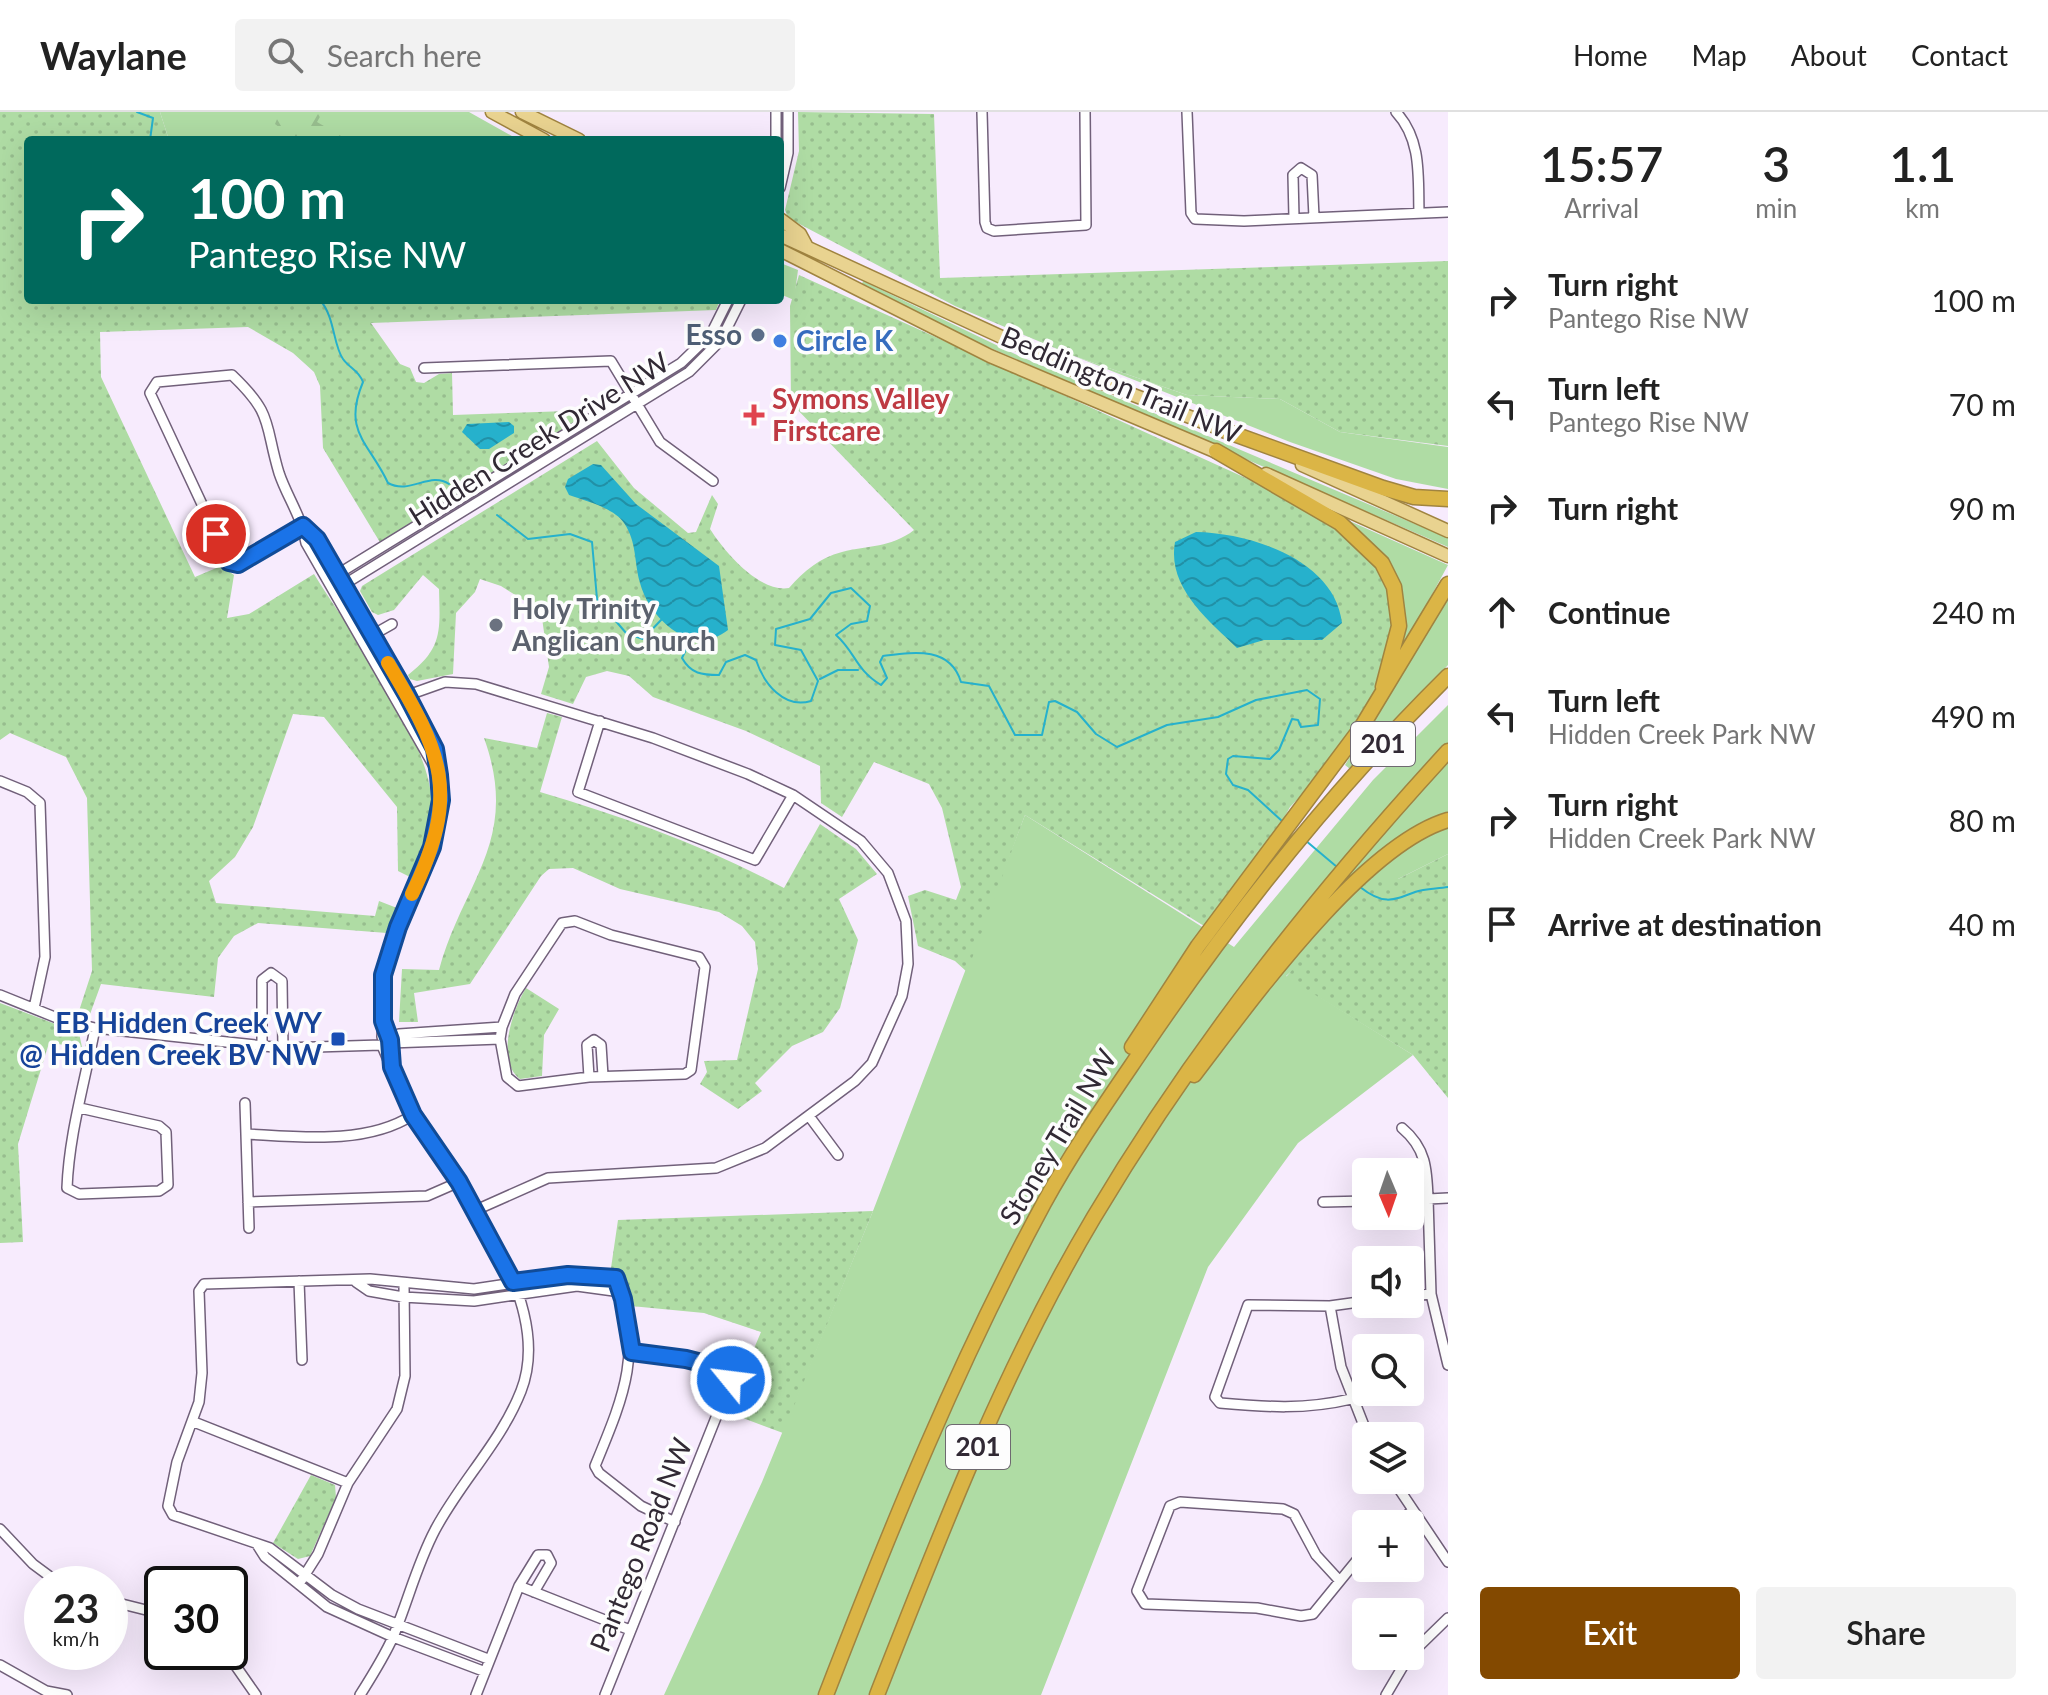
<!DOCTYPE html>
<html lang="en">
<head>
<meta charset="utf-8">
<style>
	body { margin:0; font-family:Lato,sans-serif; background:#f2f2f2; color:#222; height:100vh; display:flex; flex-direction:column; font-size:30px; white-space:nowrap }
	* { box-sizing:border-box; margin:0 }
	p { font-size:26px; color:#767676 }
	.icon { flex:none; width:44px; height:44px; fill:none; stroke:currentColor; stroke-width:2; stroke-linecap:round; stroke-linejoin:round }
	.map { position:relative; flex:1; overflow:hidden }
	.sheet { display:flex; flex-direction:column; background:#fff; width:600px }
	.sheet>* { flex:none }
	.banner { position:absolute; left:24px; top:24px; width:760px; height:168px; border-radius:8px; box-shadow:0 8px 32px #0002; background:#00695c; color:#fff; overflow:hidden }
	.needle { width:52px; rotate:178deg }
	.tools { position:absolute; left:1352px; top:1046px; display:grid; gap:16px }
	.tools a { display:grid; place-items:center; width:72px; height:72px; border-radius:8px; background:#fff; box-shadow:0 8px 32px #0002; font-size:40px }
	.speed { position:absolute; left:24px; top:1454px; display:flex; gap:16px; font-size:40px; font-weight:700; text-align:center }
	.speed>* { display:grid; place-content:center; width:104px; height:104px; border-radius:50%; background:#fff; box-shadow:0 8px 32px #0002; line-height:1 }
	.speed small { font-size:20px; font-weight:400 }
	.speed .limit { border:4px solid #111; border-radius:12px; background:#fff; color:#111 }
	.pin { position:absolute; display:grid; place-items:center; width:68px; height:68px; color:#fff; margin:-34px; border:4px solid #fff; border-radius:50%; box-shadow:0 2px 8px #0007 }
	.me { position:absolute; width:88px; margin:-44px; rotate:299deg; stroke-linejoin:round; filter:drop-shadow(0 0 6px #0008) }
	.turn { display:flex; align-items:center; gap:28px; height:168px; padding:0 32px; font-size:36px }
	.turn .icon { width:104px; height:104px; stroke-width:2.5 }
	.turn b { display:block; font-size:56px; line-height:68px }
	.eta { display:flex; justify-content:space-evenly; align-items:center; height:136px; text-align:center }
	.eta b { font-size:48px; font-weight:600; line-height:56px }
	.action { display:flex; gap:16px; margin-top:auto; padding:16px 32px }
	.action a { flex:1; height:92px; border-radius:8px; background:#834900; color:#fff; font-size:32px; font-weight:600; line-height:92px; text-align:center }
	.action a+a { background:#f2f2f2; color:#222 }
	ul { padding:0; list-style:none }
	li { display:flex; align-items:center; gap:24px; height:104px; padding:0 32px }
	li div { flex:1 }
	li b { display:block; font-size:30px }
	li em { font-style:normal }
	header { display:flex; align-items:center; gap:48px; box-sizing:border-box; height:112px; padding:0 40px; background:#fff; border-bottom:2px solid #e0e0e0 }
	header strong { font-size:38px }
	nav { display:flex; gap:44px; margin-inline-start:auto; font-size:28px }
	.search { width:560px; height:72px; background:#f2f2f2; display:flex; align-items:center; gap:20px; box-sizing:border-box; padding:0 28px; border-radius:8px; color:#767676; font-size:30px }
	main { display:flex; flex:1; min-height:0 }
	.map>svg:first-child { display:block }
	.green { fill:#afdca4 }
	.forest { fill:url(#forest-firs) }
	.park { fill:url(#park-dots) }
	.water { fill:url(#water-waves) }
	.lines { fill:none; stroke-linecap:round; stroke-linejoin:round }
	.stream { stroke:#26b1cc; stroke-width:2 }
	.minor-casing { stroke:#71607a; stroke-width:12 }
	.major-casing { stroke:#a08440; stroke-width:15 }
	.highway-casing { stroke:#a08440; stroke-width:17 }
	.minor { stroke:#fff; stroke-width:9 }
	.major { stroke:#e9d390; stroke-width:12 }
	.highway { stroke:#dbb546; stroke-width:14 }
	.route-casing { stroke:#114b97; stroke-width:20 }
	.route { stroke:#1a73e8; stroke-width:14 }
	.slow { stroke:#f59e0b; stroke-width:14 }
	.service-dot { fill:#5c6f8a; stroke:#fdfdfd; stroke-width:3 }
	.shop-dot { fill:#3f7fe0; stroke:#fdfdfd; stroke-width:3 }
	.health-dot { fill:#e0444e; stroke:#fdfdfd; stroke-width:3 }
	.worship-dot { fill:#6b7280; stroke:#fdfdfd; stroke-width:3 }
	.transit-dot { fill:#1a4fb4; stroke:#fdfdfd; stroke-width:3 }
	.labels { text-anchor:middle; stroke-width:7; stroke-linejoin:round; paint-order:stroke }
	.shield { fill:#fdfdfd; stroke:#6e6970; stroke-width:2 }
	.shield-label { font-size:26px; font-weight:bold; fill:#312934 }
	.service-label { font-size:28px; font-weight:bold; fill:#4e5e75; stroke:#fdfdfd; text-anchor:end }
	.shop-label { font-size:28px; font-weight:bold; fill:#366cbe; stroke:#fdfdfd; text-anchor:start }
	.street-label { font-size:28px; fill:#312934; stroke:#fdfdfd }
	.health-label { font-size:28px; font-weight:bold; fill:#be3a42; stroke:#fdfdfd; text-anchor:start }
	.worship-label { font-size:28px; font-weight:bold; fill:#5b616d; stroke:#fdfdfd; text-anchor:start }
	.transit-label { font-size:28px; font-weight:bold; fill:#164399; stroke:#fdfdfd; text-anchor:end }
</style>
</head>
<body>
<header>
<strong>Waylane</strong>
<div class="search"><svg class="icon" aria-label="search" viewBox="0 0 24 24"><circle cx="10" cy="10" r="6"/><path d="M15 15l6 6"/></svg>Search here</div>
<nav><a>Home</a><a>Map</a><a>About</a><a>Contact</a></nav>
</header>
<main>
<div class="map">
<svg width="1448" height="1583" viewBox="0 0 1448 1583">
	<defs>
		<pattern id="forest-firs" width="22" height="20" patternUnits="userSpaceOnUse" patternTransform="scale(2)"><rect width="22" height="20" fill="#afdca4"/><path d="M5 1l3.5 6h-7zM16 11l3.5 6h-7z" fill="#97bd8e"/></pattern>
		<pattern id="park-dots" width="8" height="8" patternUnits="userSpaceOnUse" patternTransform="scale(2)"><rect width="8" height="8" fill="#afdca4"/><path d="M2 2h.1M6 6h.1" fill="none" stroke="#97bd8e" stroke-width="1.8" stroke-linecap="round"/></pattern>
		<pattern id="water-waves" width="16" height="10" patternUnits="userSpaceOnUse" patternTransform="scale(2)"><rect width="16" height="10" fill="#26b1cc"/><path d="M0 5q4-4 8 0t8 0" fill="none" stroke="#2190a6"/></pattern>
	</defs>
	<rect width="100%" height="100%" fill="#f7ebfd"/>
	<path class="green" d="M160 0H469L519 28H169Z
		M780 145 783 152 798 158 794 188 780 182Z
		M863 169 1017 243 1448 426V435L963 224 862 172Z
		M1074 244 1187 283 1280 287 1340 320 1448 335V377L1396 367 1290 330Z
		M1345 407 1448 453 1404 534H1401Z
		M1448 485V553L1350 657 1345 653Z
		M1448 593V742L1398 767 1286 864 1413 943 1298 1031 1208 1155 1041 1583H664L762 1370 873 1099 1025 703 1234 835 1373 668Z"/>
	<path class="forest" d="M280 0H332L321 3 317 10 348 28H287L284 19 275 12Z"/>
	<path class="park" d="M0 0H160L169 28H28V188H720L716 198 371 211 400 252 410 256 416 270 424 271 439 262 452 261 453 303 568 299 576 311 381 432 323 336 320 274 314 260 293 241 248 215 100 220 101 265 195 465 221 454 234 463 227 506 249 502 314 462C351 522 432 627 432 696 432 721 420 743 410 765L398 759 397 695 324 605 293 602 253 715 235 745 209 769 216 791 375 804 379 789 397 796 387 821 258 811 234 824 218 846 214 885 101 872 89 905 78 902 92 859 87 686 66 645 10 621 0 628Z
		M798 0 934 2 940 166 1448 149V334L1340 320 1280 287 1187 283 1074 244 955 194 788 106 785 98 799 39Z
		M799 163 1259 372 1336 415 1367 440 1385 467 1394 507 1383 560 1373 582 1322 662 1290 695 1273 726 1204 814 1025 703 967 860 955 849 918 834 908 784 925 778 956 788 961 775 942 696 929 672 874 650 842 705 821 691 820 654 746 619 653 585 629 564 607 559 586 565 573 592 541 582 549 555 541 499 501 474 480 467 475 480 456 501 453 562 417 569 410 567 408 563C443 536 440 519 439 477L423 463 394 498 378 503 372 500 360 479 362 474 597 329 634 376 688 421 696 420 712 383 718 392 710 417C724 439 759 481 789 476 804 459 819 446 842 440 868 433 891 436 914 418L791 291 790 194Z
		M547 601 562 605 540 680C625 705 705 734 784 776L820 712 856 737 877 762 839 787 858 828 840 896 823 920 792 934 755 971 762 979 738 997 700 972 707 960 704 949 737 948 758 857 755 830 742 814 719 800 620 777 573 756 549 757 541 764 470 872 414 881 418 910H399L402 857 439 858C463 769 521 729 484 626L537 636Z
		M1448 742V986L1413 943 1286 865 1372 765 1398 767Z
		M526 876 559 897 544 923 542 964 520 967C495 948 513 897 526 876Z
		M0 891 79 921 82 935 49 931 18 1032 23 1130 0 1131Z
		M873 1099 783 1321 727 1300 761 1220 704 1201 631 1194 626 1167 611 1156 618 1108Z
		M311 1363 335 1373 336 1386 310 1444 298 1447 273 1431Z"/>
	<path class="water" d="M509 310 514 314V321L489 337H480L462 320 467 312Z
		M593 352 601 353 636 392 719 454 728 518C693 546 650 508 640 471 634 450 637 430 624 411 614 396 586 389 569 383L565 375 568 367Z
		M1196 420C1251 421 1335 448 1342 511L1322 528H1264L1237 536C1207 507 1167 475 1175 430Z"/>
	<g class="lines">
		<path class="stream" d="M137 0 153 6 150 28
			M268 188H277
			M320 188C335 205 333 233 343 247 349 256 359 258 363 270 342 320 369 330 388 371 410 383 430 359 449 372
			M497 403 528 427 570 422 592 430 597 487 626 521 643 527 662 507
			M690 529 682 546C691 562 702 563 719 563L726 550 745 543 756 548C764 572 784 597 811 589L818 569 801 538 775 533 776 517 810 507 831 481 851 476 870 494 867 509 851 512 836 523C856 541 855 557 881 573L887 566 880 550 883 544C914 540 950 534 961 570L989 574 1015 623H1042L1049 590 1055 589 1077 600 1096 622 1117 635 1167 613 1218 605 1256 588 1307 578 1320 587 1318 613 1301 615 1298 608 1292 607 1279 638 1270 647 1233 644 1228 647 1226 662 1233 673 1248 678 1282 709
			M820 567 838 558H858
			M1305 728 1337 755
			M1360 775C1383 793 1392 789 1415 780 1425 776 1437 777 1448 775"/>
		<g class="minor-casing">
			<path id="minor" d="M776 0V28
				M982 0 985 110 987 116 994 119 1086 113 1085 0
				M1187 0 1191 101 1195 107 1244 109 1448 100
				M1396 0C1422 28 1418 65 1419 101
				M780 76 788 41V0
				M1294 106 1293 63 1301 56 1312 63 1314 105
				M424 256 611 249 660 330 713 369
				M303 414 238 452 229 450 150 281 157 270 232 263C274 303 264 311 279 361 287 385 302 405 306 431L439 663
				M303 414C336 444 352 489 374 527 394 561 424 600 435 638 457 714 409 772 389 841 381 869 384 896 382 925
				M333 465 681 251 711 222 728 188
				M340 475 689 260 721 228 741 188
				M369 525 392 512
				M397 587 445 570 476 572 653 626 748 662 793 683 861 729 888 761 906 809 908 852 902 884 872 951 855 969 765 1036 716 1056 548 1066 476 1098
				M600 609 578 680 755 748 793 683
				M0 669 27 680 40 691 45 845 34 896
				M575 809 611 823 699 845 705 855 691 958 685 962 589 965 518 974 507 965 500 927 502 915 515 882 562 811Z
				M0 883 62 908 95 916 283 936 381 933
				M389 926 399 922 502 915
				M390 931 500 927
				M262 933V868L271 861 282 869 283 936
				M589 965 587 933 594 928 601 933 603 964
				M245 991 249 1116
				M80 996 159 1014 166 1020 168 1073 159 1079 79 1082 67 1076C69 1022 85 970 95 916
				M809 1004 838 1043
				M1402 1016C1426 1036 1427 1057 1428 1087H1410
				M247 1022C300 1025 366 1033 413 1003
				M1448 1086 1428 1087 1431 1182 1448 1253
				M248 1090 427 1084 459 1070
				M1323 1090 1366 1089
				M299 1169 302 1248
				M356 1170 369 1179 403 1185 474 1189 577 1174 621 1180
				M1410 1184 1431 1182
				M1330 1194 1341 1255 1368 1324
				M1351 1287C1305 1298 1266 1295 1220 1291L1215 1285 1248 1193 1330 1194 1366 1189
				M194 1310 348 1371
				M1393 1368 1448 1450
				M1396 1412 1411 1400
				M0 1417 33 1452 60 1472
				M258 1434 265 1445 327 1495 393 1525 483 1559
				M1338 1467 1316 1443 1294 1402 1283 1397 1180 1390 1170 1394 1137 1479 1145 1492 1257 1496 1301 1504 1313 1502 1366 1437
				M299 1472 318 1442 348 1371 397 1297 405 1264 404 1173
				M519 1474 538 1443H547L551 1451 534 1480
				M110 1489 162 1502
				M226 1540 256 1583
				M1410 1543 1448 1506
				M488 1547 358 1497 332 1483 270 1436 173 1403 168 1394 177 1350 199 1290 202 1261 199 1179 204 1172 370 1167 474 1177 568 1163 616 1166C644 1240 623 1286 595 1354L599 1361 641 1394 675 1410
				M0 1553 46 1579 67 1583
				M360 1583C372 1564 384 1545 393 1525 408 1489 417 1452 435 1418 461 1369 501 1330 521 1279 556 1190 460 1077 415 1006 401 984 393 958 382 934
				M476 1583 519 1474 630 1518
				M605 1583 731 1268 729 1258 686 1247 632 1240
				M1386 1583 1409 1544"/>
		</g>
		<g class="major-casing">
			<path id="major" d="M492 0 544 28
				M522 0 579 28
				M780 107 800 122 807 135
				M780 123 1095 268 1231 321
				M780 138 990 244 1224 343
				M1302 353 1448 419
				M1266 362 1448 444"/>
		</g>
		<g class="highway-casing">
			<path id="highway" d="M1223 318 1383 376 1414 385 1448 387
				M1216 339 1340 411 1382 451 1394 475 1399 514 1383 575
				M1132 935 1198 834 1361 616 1448 472
				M1194 963C1250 890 1361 734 1448 708
				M826 1583C891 1415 958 1250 1044 1091 1073 1038 1108 988 1142 938 1232 805 1333 678 1448 564
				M877 1583C941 1420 1004 1256 1094 1105 1195 935 1315 784 1448 639"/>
		</g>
		<use href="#minor" class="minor"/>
		<use href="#major" class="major"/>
		<use href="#highway" class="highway"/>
	</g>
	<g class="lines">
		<g class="route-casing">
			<path id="route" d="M216 422 229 450 238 452 303 414 317 427 407 583 435 637 439 663 441 688 432 735 398 815 383 863V909L390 928 392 955 413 1003 459 1070 513 1170 568 1163 616 1166 623 1187 632 1240 686 1247 729 1258 731 1268"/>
		</g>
		<use href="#route" class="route"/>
		<path class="slow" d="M388 551C442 642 461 680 412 782"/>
	</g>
	<circle class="service-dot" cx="758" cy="223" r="8"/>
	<circle class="shop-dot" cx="780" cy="229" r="8"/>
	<path class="health-dot" d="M750 291h8v8h8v8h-8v8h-8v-8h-8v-8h8z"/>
	<circle class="worship-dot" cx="496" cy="513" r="8"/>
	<rect class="transit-dot" x="330" y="919" width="16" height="16" rx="4"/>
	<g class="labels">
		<g class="shield">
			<rect x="1351" y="610" width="64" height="44" rx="6"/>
			<rect x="946" y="1313" width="64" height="44" rx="6"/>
		</g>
		<g class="shield-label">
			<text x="1383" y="641">201</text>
			<text x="978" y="1344">201</text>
		</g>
		<g class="service-label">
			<text x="742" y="233">Esso</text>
		</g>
		<g class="shop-label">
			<text x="796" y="239">Circle K</text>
		</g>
		<g class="street-label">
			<text transform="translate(1121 273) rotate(23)" y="10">Beddington Trail NW</text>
			<text transform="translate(539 327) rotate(-32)" y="10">Hidden Creek Drive NW</text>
			<text transform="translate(1058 1025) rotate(-59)" y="10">Stoney Trail NW</text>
			<text transform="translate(641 1433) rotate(-68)" y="10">Pantego Road NW</text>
		</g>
		<g class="health-label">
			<text x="772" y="297">Symons Valley<tspan x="772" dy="32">Firstcare</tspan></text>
		</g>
		<g class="worship-label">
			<text x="512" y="507">Holy Trinity<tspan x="512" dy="32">Anglican Church</tspan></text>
		</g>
		<g class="transit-label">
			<text x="322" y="921">EB Hidden Creek WY<tspan x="322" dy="32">@ Hidden Creek BV NW</tspan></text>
		</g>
	</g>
</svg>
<div class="tools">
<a><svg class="needle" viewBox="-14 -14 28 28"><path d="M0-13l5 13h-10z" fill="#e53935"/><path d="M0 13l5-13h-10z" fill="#767676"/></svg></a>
<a><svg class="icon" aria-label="sound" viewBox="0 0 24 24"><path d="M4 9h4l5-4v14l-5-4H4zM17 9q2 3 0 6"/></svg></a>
<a><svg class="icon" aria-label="search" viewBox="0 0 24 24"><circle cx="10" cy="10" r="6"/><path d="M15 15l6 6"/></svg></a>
<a><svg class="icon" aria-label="layers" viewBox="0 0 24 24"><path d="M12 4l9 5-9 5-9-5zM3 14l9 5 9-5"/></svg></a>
<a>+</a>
<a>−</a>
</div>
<div class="speed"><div>23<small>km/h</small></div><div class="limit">30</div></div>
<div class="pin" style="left:216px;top:422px;background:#d93025"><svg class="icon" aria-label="arrive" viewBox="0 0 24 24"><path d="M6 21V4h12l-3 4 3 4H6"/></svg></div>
<svg class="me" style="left:731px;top:1268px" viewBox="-20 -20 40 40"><circle r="17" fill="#1a73e8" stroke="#fff" stroke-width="3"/><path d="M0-11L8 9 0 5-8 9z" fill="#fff"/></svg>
<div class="banner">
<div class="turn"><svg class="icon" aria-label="right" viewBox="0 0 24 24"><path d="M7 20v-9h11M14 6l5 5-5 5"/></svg><div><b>100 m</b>Pantego Rise NW</div></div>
</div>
</div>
<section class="sheet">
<div class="eta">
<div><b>15:57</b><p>Arrival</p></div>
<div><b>3</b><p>min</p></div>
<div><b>1.1</b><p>km</p></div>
</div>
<ul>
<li><svg class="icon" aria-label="right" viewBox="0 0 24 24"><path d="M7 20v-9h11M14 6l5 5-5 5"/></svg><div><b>Turn right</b><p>Pantego Rise NW</p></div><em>100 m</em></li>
<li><svg class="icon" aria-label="left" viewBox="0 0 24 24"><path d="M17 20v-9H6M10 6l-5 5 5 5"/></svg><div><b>Turn left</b><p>Pantego Rise NW</p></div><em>70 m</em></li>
<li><svg class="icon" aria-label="right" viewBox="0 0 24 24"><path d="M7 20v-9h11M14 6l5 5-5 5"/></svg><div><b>Turn right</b></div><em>90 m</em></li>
<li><svg class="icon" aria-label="ahead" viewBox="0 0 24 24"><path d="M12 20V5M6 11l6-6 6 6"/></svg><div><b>Continue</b></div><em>240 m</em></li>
<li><svg class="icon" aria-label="left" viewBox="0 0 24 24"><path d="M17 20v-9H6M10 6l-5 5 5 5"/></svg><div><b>Turn left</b><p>Hidden Creek Park NW</p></div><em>490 m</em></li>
<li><svg class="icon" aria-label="right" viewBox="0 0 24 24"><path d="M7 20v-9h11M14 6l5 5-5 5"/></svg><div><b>Turn right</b><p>Hidden Creek Park NW</p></div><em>80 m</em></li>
<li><svg class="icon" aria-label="arrive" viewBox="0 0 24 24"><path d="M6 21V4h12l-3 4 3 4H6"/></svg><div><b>Arrive at destination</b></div><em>40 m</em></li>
</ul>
<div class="action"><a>Exit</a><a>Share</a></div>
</section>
</main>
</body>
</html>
